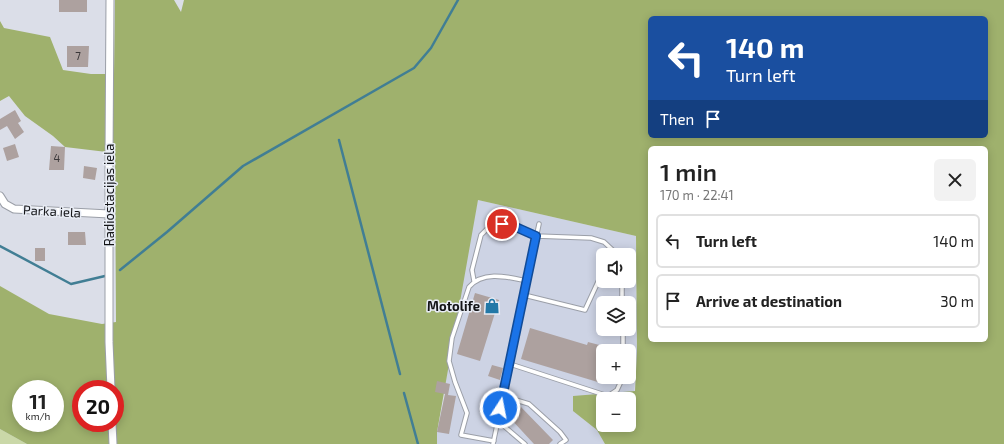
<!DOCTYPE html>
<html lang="en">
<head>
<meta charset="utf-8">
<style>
	body { margin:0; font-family:"Exo 2",sans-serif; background:#f2f2f2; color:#222; height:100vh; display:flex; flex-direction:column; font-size:15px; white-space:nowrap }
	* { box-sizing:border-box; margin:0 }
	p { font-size:13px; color:#767676 }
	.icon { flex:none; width:22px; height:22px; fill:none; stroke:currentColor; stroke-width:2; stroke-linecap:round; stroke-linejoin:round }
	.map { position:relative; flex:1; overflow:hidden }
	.panel { position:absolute; left:648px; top:146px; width:340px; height:196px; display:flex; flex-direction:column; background:#fff; border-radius:6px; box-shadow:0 2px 10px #0003 }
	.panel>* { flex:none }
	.hud { position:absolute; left:648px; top:16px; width:340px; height:122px; border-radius:6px; box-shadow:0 2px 10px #0003; background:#1a4fa0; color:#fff; overflow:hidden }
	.tools { position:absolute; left:596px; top:248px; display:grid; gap:8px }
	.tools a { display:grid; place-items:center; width:40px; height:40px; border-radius:6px; background:#fff; box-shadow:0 2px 10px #0003; font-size:20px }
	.speed { position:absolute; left:12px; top:380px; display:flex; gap:8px; font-size:20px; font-weight:700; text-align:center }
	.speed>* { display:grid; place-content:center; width:52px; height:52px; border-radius:50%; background:#fff; box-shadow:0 2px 10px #0003; line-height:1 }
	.speed small { font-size:10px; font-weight:400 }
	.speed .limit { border:6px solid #d22; background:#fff; color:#111 }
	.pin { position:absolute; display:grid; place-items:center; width:34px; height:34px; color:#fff; margin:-17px; border:2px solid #fff; border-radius:50%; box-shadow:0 1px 4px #0007 }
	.me { position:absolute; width:44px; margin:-22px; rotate:11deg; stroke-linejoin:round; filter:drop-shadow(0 0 3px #0008) }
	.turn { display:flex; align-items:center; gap:14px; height:84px; padding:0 12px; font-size:18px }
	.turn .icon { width:52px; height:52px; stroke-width:2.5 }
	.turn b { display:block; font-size:28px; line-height:34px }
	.then { display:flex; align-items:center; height:38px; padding:0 12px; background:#0003; gap:8px; font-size:15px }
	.round { display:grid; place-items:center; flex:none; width:42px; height:42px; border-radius:6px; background:#f2f2f2 }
	.headline { display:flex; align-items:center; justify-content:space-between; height:68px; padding:0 12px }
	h1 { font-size:24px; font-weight:600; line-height:30px }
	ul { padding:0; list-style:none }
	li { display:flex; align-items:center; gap:12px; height:54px; margin:0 8px 6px; padding:0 4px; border:2px solid #e0e0e0; border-radius:6px }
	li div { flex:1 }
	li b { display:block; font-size:15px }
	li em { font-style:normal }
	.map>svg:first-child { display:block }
	.built { fill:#cdd3e4; fill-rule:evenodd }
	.green { fill:#cad8a8 }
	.forest { fill:#9fb16d; fill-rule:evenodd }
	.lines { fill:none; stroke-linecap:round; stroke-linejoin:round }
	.stream { stroke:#417e94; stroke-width:2.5 }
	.building { fill:#ada19f }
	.lane-casing { stroke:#9b9fa8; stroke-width:5.5 }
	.street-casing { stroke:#9b9fa8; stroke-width:9 }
	.lane { stroke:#fff; stroke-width:3.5 }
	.street { stroke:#fff; stroke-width:7 }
	.route-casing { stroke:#114b97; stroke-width:10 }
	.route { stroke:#1a73e8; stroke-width:7 }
	.labels { text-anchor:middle; stroke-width:3; stroke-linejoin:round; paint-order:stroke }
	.number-label { font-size:11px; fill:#3a3739 }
	.street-label { font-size:13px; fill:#131417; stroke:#e8ecf5 }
	.poi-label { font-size:13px; font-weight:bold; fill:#131417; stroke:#e8ecf5; text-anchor:end }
</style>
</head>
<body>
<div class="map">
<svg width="1004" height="444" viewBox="0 0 1004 444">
	<rect width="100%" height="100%" fill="#dbdee8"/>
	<path class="built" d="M478 200 636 236 637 352 630 444H437V432L445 394 435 392ZM603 255H629V281H603ZM603 303H629V329H603ZM603 351H629V377H603ZM603 399H629V425H603Z"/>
	<path class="green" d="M0 429 27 444H0Z"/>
	<path class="forest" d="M115 0H174L181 12 184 0H1004V444H605L597 430 573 411V396L635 391 637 352 636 236 478 200 437 432V444H27L0 429V286L49 314 102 324 116 322 115 153 65 147 53 136 25 116 9 96 0 101V21L4 28 50 37 63 70 91 74H114ZM650 18H986V136H650ZM650 148H986V340H650ZM21 389H55V423H21ZM81 389H115V423H81ZM603 399H629V425H603Z"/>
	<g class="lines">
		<path class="stream" d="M339 140 400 374
			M0 246 71 284 105 276
			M120 270 167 232 243 166 414 68 431 48 458 0
			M404 393 418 444"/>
	</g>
	<path class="building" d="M59 0H87V12H59Z
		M67 46H89L88 67H67Z
		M15 110 21 121 18 123 24 132 15 139 7 126 0 130V119Z
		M15 144 19 157 7 161 3 148Z
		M51 146 65 147 64 170H49Z
		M84 166 97 168 95 180 83 178Z
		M68 232H85L86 245H68Z
		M35 248H45V261H35Z
		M475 293 499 300 480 361 457 354Z
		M530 328 587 345 588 342 603 346V376L601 383 521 359Z
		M492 365 503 368 500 380 488 376Z
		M437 381 450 384 448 395 456 396 449 434 437 432 445 394 435 392Z
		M520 406 553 440 549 444H534L509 417Z"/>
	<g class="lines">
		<g class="lane-casing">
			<path id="lane" d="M474 281 472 270 481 235 489 227 502 224H509L536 236 591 238 604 242 618 255
				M622 281V303
				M524 295 585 310 603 271
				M623 329V351
				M510 364 608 396 617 390 623 377
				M503 396 529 404 560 432 566 440 560 444
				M498 421 525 444
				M494 441 461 435 467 413 455 382 449 361 452 338 469 287C483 270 508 277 527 281
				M493 444 539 224"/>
		</g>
		<g class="street-casing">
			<path id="street" d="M110 0 109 158V342L111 389
				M0 196 5 204 14 209 109 214
				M112 423 113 444"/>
		</g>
		<use href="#lane" class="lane"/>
		<use href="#street" class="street"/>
	</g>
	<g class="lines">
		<g class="route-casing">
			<path id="route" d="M500 408 536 236 509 224H502"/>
		</g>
		<use href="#route" class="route"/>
	</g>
	<defs>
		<g id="shop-bare" transform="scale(1.2)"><path d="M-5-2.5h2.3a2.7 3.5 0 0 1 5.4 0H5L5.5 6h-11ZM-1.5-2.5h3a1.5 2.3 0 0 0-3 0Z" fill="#2278a7" stroke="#e8ecf5" stroke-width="2.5" paint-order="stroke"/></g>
	</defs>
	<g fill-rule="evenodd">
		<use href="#shop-bare" x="492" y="306"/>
	</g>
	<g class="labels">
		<g class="number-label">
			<text x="78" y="60">7</text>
			<text x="57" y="162">4</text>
		</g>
		<g class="street-label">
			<text transform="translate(109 195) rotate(-90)" y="5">Radiostacijas iela</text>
			<text transform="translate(52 211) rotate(3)" y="5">Parka iela</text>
		</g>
		<g class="poi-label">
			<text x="480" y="311">Motolife</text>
		</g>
	</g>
</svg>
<div class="tools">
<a><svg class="icon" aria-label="sound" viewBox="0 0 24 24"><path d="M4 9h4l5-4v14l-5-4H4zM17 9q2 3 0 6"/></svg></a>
<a><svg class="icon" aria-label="layers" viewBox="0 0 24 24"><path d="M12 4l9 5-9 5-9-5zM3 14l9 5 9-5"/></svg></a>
<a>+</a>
<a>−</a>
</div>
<div class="speed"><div>11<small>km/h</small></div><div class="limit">20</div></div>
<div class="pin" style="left:502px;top:224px;background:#d93025"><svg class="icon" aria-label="arrive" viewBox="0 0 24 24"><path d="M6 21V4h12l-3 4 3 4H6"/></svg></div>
<svg class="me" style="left:500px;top:408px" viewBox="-20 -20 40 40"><circle r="17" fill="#1a73e8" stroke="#fff" stroke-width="3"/><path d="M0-11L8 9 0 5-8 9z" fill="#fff"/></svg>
<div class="hud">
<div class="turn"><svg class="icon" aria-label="left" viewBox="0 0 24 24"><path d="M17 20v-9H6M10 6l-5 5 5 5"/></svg><div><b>140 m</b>Turn left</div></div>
<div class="then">Then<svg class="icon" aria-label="arrive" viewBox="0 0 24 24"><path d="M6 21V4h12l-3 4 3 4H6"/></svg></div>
</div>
<section class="panel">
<div class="headline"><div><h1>1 min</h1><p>170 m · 22:41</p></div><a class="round"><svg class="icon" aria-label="close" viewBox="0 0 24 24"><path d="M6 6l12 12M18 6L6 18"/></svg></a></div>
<ul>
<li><svg class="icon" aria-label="left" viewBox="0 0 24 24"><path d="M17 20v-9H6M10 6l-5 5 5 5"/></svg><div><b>Turn left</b></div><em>140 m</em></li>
<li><svg class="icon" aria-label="arrive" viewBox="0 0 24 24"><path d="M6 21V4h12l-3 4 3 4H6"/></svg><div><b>Arrive at destination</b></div><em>30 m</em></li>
</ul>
</section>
</div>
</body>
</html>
